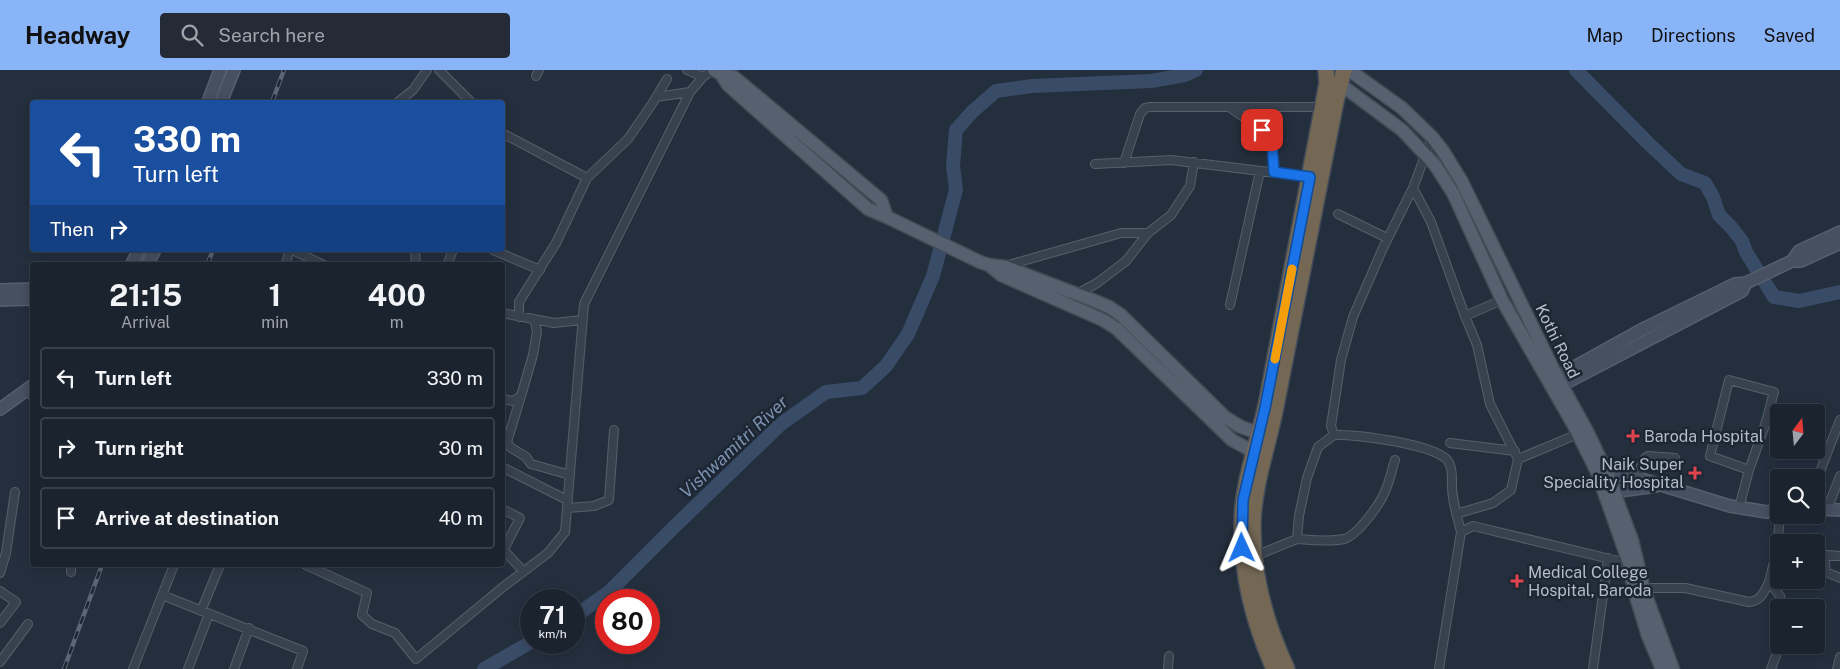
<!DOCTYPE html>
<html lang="en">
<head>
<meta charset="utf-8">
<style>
	body { margin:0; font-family:"Public Sans",sans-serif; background:#242b36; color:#f1f3f6; height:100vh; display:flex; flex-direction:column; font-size:19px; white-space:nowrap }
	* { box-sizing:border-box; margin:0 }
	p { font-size:16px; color:#a0a4aa }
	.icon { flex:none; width:28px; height:28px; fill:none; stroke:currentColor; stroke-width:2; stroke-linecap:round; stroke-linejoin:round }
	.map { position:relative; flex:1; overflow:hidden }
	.drawer { position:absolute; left:30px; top:192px; width:475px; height:305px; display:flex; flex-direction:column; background:#1b232e; border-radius:5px; box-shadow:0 2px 12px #0003,0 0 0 1px #39404a }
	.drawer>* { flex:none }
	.hud { position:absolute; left:30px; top:30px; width:475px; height:152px; border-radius:5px; box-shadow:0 2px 12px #0003,0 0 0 1px #39404a; background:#1a4fa0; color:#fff; overflow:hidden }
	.needle { width:32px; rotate:16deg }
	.buttons { position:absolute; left:1770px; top:334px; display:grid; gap:10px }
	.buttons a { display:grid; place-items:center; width:55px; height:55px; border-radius:5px; background:#1b232e; box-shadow:0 2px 12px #0003,0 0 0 1px #39404a; font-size:25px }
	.speed { position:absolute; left:520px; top:519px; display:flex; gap:10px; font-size:25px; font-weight:700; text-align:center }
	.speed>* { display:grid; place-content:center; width:65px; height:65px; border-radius:50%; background:#1b232e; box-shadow:0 2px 12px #0003,0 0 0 1px #39404a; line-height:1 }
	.speed small { font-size:12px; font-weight:400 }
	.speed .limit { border:8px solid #d22; background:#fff; color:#111 }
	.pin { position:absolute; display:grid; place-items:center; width:42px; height:42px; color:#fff; margin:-21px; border-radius:10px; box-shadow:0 2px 8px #0006 }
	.me { position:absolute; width:55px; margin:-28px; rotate:359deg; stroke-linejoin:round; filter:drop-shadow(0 0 4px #0008) }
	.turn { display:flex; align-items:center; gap:18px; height:105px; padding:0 20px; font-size:22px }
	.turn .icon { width:65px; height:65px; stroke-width:2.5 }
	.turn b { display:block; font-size:35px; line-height:42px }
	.then { display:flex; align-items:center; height:48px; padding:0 20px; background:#0003; gap:10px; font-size:19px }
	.eta { display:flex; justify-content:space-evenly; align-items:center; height:85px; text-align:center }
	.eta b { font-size:30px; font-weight:700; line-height:35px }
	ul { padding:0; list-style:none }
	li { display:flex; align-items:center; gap:15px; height:62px; margin:0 10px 8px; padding:0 10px; border:2px solid #39404a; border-radius:5px }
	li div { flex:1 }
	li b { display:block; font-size:19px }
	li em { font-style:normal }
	header { display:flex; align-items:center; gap:30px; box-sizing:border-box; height:70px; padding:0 25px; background:#8ab4f8; color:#111 }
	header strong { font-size:24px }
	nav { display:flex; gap:28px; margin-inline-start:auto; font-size:18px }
	.search { width:350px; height:45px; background:#242b36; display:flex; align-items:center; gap:12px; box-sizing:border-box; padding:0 18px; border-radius:5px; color:#a0a4aa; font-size:19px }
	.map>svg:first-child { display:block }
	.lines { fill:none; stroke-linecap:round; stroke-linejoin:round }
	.river { stroke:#394c67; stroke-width:14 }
	.street-casing { stroke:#565f6c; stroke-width:10 }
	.secondary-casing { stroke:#565f6c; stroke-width:14 }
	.primary-casing { stroke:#414a57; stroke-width:15 }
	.highway-casing { stroke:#434c59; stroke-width:18 }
	.street { stroke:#38414e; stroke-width:8 }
	.secondary { stroke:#465061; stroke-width:11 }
	.primary { stroke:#56606e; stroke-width:12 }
	.highway { stroke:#746855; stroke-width:15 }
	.rail-casing { stroke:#5a6575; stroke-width:4.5 }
	.rail { stroke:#1d2633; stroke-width:2.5; stroke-dasharray:8; stroke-linecap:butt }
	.route-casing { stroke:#114b97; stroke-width:12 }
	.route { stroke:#1a73e8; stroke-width:9 }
	.slow { stroke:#f59e0b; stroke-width:9 }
	.health-dot { fill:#e0444e; stroke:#1d2633; stroke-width:2 }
	.labels { text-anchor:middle; stroke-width:5; stroke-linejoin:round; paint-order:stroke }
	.street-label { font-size:16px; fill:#b4bcc9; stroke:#1d2633 }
	.poi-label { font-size:16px; fill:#b4bcc9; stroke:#1d2633; text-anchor:start }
	.water-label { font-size:18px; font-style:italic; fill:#7c92b1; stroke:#1d2633 }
</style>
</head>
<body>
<header>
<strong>Headway</strong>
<div class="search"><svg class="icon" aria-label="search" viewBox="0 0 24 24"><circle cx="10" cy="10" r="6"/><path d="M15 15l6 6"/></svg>Search here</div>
<nav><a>Map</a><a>Directions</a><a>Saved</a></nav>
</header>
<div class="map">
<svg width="1840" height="599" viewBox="0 0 1840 599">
	<rect width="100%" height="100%" fill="#242f3e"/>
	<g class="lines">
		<path class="river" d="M1576 0 1647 72 1681 104 1705 113 1713 127 1719 145 1731 157 1742 171 1746 182 1774 227 1799 231 1840 222
			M574 547 609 522 675 456 781 354 826 322 862 318 886 296 908 264 933 206 956 120 953 96 956 60 972 42 996 21 1032 16 1151 11 1185 5 1196 0
			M484 599 531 572"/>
		<g class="street-casing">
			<path id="street" d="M439 0 471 32
				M687 0 703 7
				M536 6 539 0
				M656 27 690 22
				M398 32 413 20 427 0
				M1229 37 1262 60 1272 71 1274 102
				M502 63 587 108 628 69 652 34 667 9
				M1124 93 1140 44 1145 38 1150 37H1323
				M1095 94 1171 90 1310 107
				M1413 118 1431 152 1465 246
				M1338 144 1387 168
				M292 180 324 195
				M415 180 416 195
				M493 180 540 200
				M286 195 289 180
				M447 195 453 180
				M1005 196 1121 163H1148L1171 145 1190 116 1194 92
				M1077 224 1097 213 1126 191 1148 163
				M1230 235 1260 101
				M502 243 554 253 582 250
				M519 247V232L556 173 587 108
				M27 320 32 326
				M502 329 513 331 521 326 533 285 537 261 534 249
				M1334 365C1356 364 1435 374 1448 391 1452 396 1452 404 1452 410 1451 428 1457 445 1461 462
				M502 368 507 372 510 377 526 387 531 394 570 405
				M507 372 521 326
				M1450 373 1515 381
				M1518 389 1578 364
				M502 397 567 430
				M1636 408 1645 388 1648 386 1675 388
				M1816 412 1840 350
				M567 438 594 436 609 430 614 360
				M1739 438 1749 400 1710 386 1729 310 1774 322 1765 355 1749 400
				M502 439 520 448 504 479
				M1827 440 1840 406
				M1456 444 1493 433 1511 420 1518 389 1490 334 1477 275 1465 246 1502 230
				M1780 445 1777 480 1769 512 1780 526 1784 538
				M1297 469C1312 470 1329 472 1344 469 1358 465 1381 433 1386 419 1390 410 1392 399 1395 390
				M502 478 523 501
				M1816 484 1840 486
				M1824 484 1826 502 1840 508
				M1255 486 1297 469 1299 446 1307 408 1318 377 1334 365 1331 356 1341 290 1353 247 1383 178 1413 118 1432 67
				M306 495 367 523 362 545 372 554 395 563 416 589 503 517 548 483 565 462 584 234 690 22 703 7 712 0
				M71 502V495
				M0 503 6 483 15 422
				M1641 518H1685L1749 532C1761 531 1764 522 1769 512
				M0 521 16 532 0 553
				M162 525 303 581 297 599
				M201 541 220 495
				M0 592 28 554
				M133 599 174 495
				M188 599 209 544
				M234 599 249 558
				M1168 599 1169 586
				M1439 599 1461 462 1473 456 1631 494
				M1593 599 1608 488
				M1771 599 1780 575
				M1837 599 1840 587"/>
		</g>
		<g class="secondary-casing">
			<path id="secondary" d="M208 32 220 0
				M221 32 234 0
				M1792 191 1799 181 1840 162
				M131 195 139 180
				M147 195 155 180
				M0 220 32 219
				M0 230 32 229
				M1549 311 1641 260 1735 214 1746 213 1792 191H1801L1840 173
				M1554 319 1742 221 1746 213
				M0 339 32 316
				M1601 405 1607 403 1638 408 1730 436 1767 442 1779 441
				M1605 423 1656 416
				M1816 439 1840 440"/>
		</g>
		<g class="primary-casing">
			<path id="primary" d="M714 0 721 4 728 15 868 139 887 147 980 192 989 195 1006 197 1095 231 1109 237 1121 245 1226 348 1241 357 1267 366
				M1349 0 1402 38 1432 67 1443 81 1462 112 1557 307 1587 361 1607 403 1632 470 1644 520 1673 599
				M721 4 734 7 881 130 887 147
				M1340 14 1402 60 1435 95 1453 123 1502 230 1573 354 1597 402 1629 493 1634 520 1648 566 1662 599
				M989 195 1001 205 1103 250 1116 258 1232 370 1254 382 1263 384"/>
		</g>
		<g class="highway-casing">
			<path id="highway" d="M1274 599C1253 552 1241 504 1242 453 1242 411 1259 371 1267 330 1286 230 1305 130 1324 29L1327 13 1326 0
				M1287 599C1266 554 1252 503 1253 453 1254 412 1270 371 1277 331 1297 231 1316 131 1336 31L1344 0"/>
		</g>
		<use href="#street" class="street"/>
		<use href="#secondary" class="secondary"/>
		<use href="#primary" class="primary"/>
		<use href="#highway" class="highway"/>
		<g class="rail-casing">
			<path id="rail" d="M272 32 284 0
				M207 195 213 180
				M64 599 102 495"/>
		</g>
		<use href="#rail" class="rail"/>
	</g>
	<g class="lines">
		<g class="route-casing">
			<path id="route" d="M1242 478 1243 430 1265 338 1310 107 1274 102 1272 72 1262 60"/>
		</g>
		<use href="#route" class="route"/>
		<path class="slow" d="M1275 289 1292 199"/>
	</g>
	<g class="health-dot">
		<path d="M1630.5 358.5h5v5h5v5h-5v5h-5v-5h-5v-5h5z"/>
		<path d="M1692.5 395.5h5v5h5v5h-5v5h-5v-5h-5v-5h5z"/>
		<path d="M1514.5 503.5h5v5h5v5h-5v5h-5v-5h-5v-5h5z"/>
	</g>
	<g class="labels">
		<g class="street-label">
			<text transform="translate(1558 271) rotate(64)" y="6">Kothi Road</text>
		</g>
		<g class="poi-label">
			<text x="1644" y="372">Baroda Hospital</text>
			<text x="1684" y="400" text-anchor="end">Naik Super<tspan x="1684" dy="18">Speciality Hospital</tspan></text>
			<text x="1528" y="508">Medical College<tspan x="1528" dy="18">Hospital, Baroda</tspan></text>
		</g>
		<g class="water-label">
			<text transform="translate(734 377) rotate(-43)" y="6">Vishwamitri River</text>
		</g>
	</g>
</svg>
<div class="buttons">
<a><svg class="needle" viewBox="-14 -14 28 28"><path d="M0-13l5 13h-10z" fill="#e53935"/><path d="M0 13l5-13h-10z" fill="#a0a4aa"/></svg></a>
<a><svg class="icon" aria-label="search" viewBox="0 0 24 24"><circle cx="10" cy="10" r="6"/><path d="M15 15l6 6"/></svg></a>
<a>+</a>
<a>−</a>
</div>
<div class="speed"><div>71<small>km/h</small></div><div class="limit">80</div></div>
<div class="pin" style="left:1262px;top:60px;background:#d93025"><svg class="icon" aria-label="arrive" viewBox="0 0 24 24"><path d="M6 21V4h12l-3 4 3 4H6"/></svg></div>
<svg class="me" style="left:1242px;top:478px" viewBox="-20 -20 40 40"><path d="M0-17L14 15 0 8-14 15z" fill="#1a73e8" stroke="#fff" stroke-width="4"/></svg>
<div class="hud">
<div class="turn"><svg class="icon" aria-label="left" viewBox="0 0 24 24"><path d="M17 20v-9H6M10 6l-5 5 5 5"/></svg><div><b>330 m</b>Turn left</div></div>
<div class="then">Then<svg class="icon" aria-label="right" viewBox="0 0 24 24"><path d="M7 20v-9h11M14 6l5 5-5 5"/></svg></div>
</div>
<section class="drawer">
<div class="eta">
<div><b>21:15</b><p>Arrival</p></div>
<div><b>1</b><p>min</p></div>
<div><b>400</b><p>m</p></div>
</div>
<ul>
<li><svg class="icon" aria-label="left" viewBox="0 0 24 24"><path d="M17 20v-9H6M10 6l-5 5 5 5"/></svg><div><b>Turn left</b></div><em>330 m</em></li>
<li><svg class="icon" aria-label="right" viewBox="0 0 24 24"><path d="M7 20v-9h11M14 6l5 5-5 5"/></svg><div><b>Turn right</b></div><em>30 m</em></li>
<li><svg class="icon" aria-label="arrive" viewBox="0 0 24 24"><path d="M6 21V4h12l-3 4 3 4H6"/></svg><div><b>Arrive at destination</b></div><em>40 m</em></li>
</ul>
</section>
</div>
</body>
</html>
